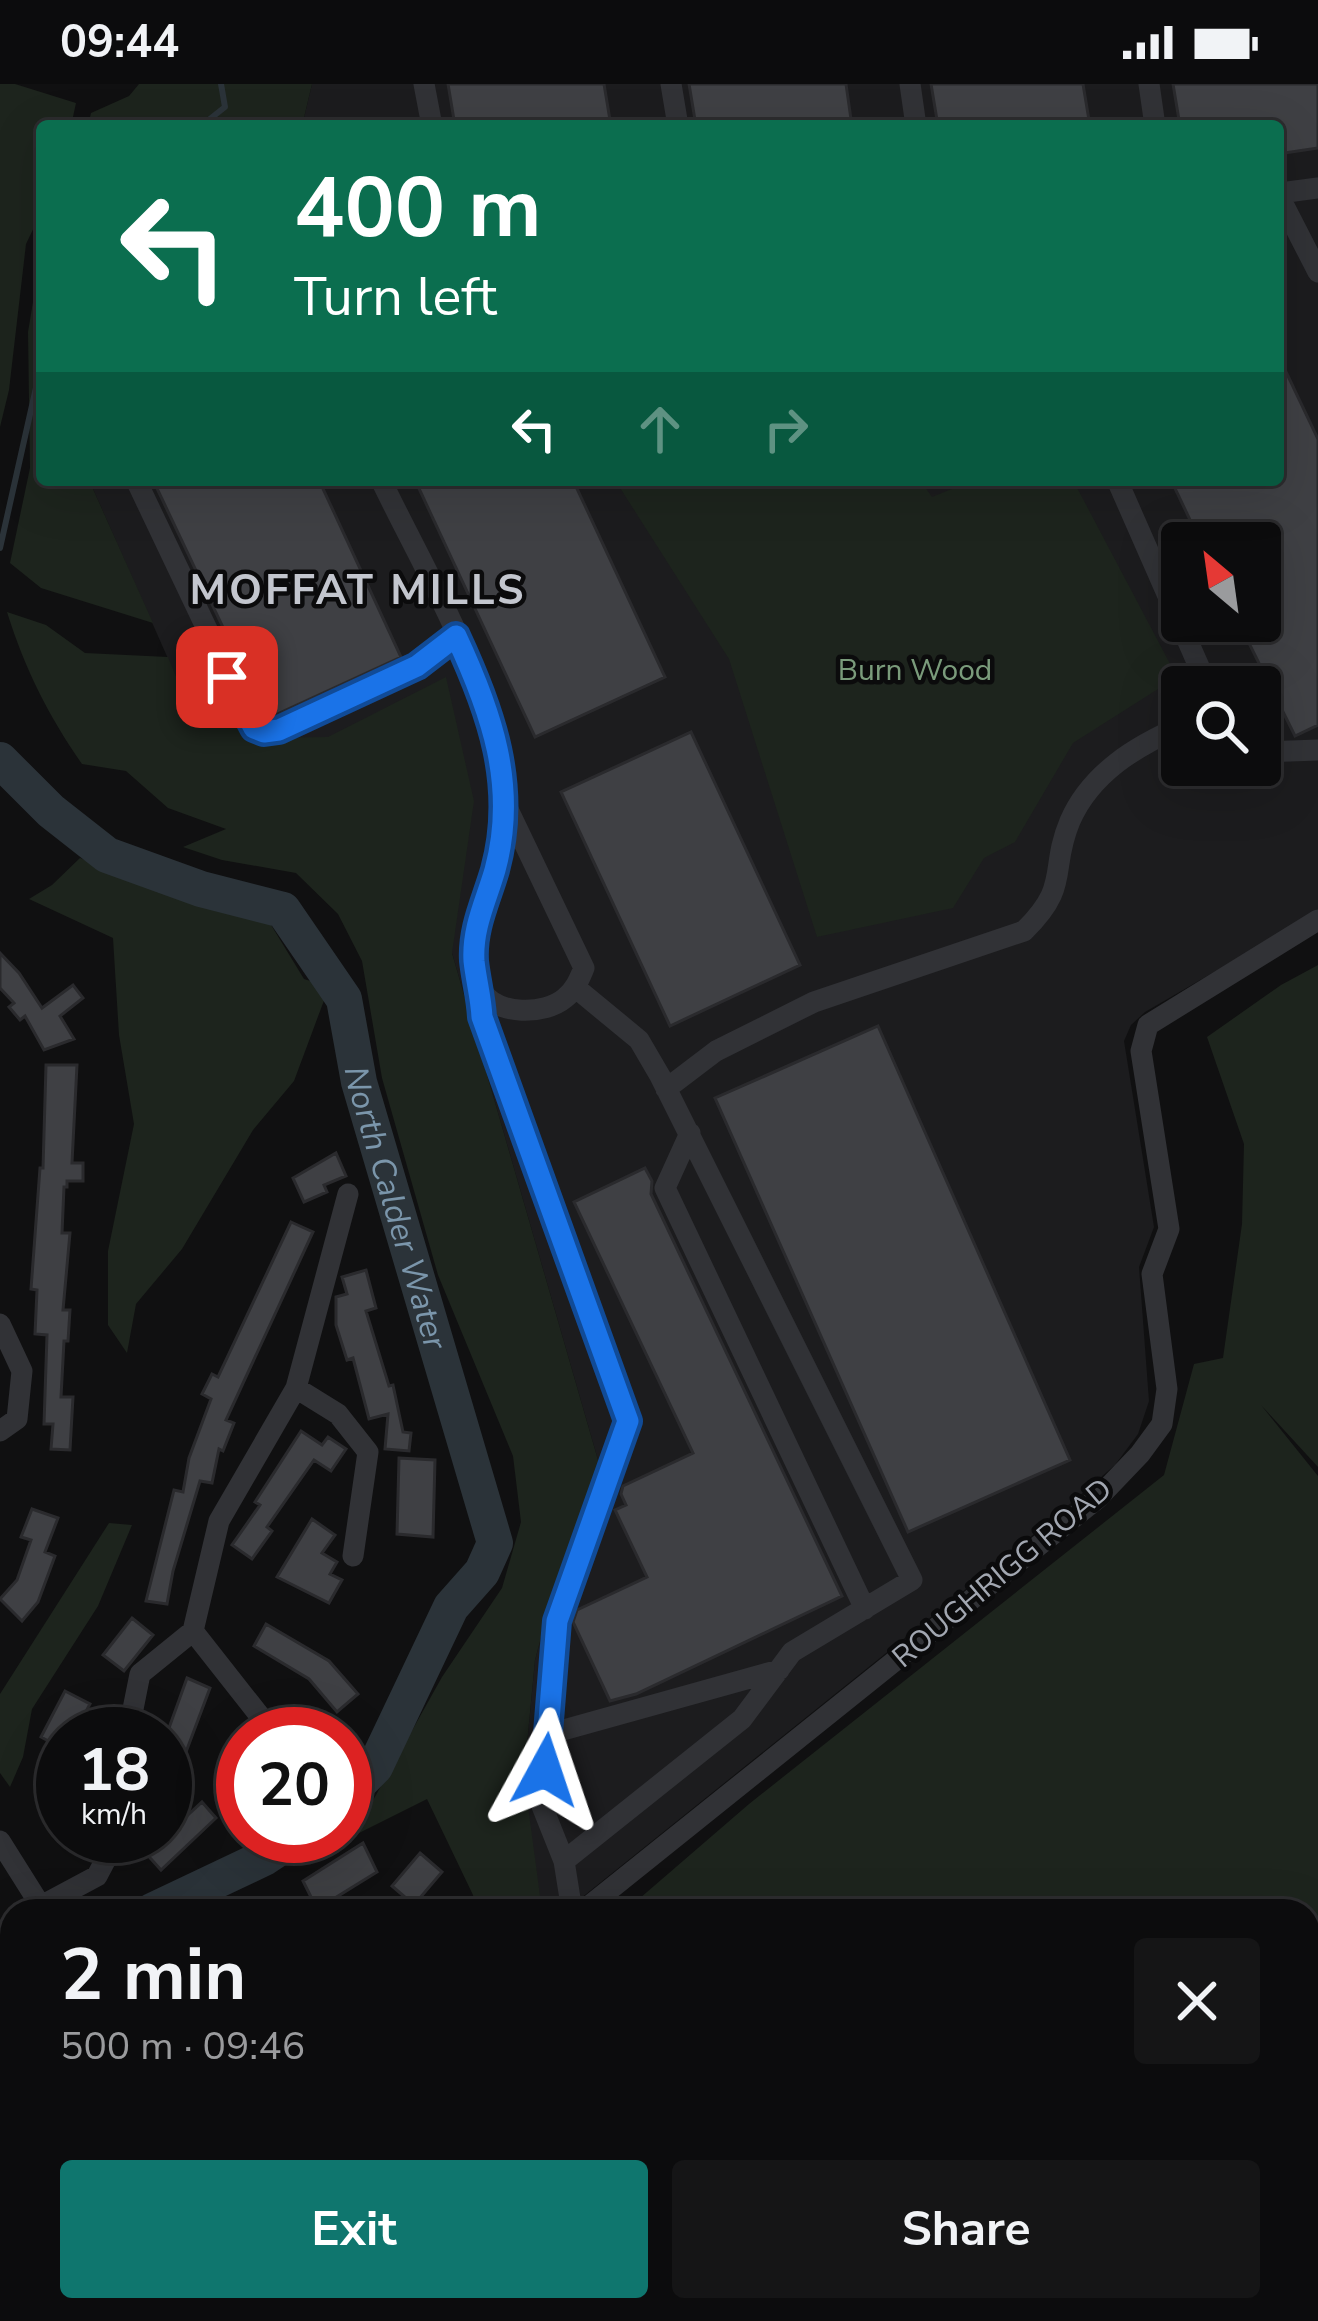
<!DOCTYPE html>
<html lang="en">
<head>
<meta charset="utf-8">
<style>
	body { margin:0; font-family:"Nunito Sans",sans-serif; background:#151516; color:#f1f3f6; height:100vh; display:flex; flex-direction:column; font-size:45px; white-space:nowrap }
	* { box-sizing:border-box; margin:0 }
	p { font-size:39px; color:#9a9b9d }
	.icon { flex:none; width:66px; height:66px; fill:none; stroke:currentColor; stroke-width:2; stroke-linecap:round; stroke-linejoin:round }
	.map { position:relative; flex:1; overflow:hidden }
	.side { position:absolute; left:0px; top:1815px; width:1320px; height:423px; display:flex; flex-direction:column; background:#0c0c0d; border-radius:36px 36px 0 0; box-shadow:0 12px 48px #0002,0 0 0 3px #2c2c2e }
	.side>* { flex:none }
	.hud { position:absolute; left:36px; top:36px; width:1248px; height:366px; border-radius:12px; box-shadow:0 12px 48px #0002,0 0 0 3px #2c2c2e; background:#0b6e4f; color:#fff; overflow:hidden }
	.needle { width:78px; rotate:331deg }
	.tools { position:absolute; left:1161px; top:438px; display:grid; gap:24px }
	.tools a { display:grid; place-items:center; width:120px; height:120px; border-radius:12px; background:#0c0c0d; box-shadow:0 12px 48px #0002,0 0 0 3px #2c2c2e; font-size:60px }
	.speed { position:absolute; left:36px; top:1623px; display:flex; gap:24px; font-size:60px; font-weight:700; text-align:center }
	.speed>* { display:grid; place-content:center; width:156px; height:156px; border-radius:50%; background:#0c0c0d; box-shadow:0 12px 48px #0002,0 0 0 3px #2c2c2e; line-height:1 }
	.speed small { font-size:30px; font-weight:400 }
	.speed .limit { border:18px solid #d22; background:#fff; color:#111 }
	.pin { position:absolute; display:grid; place-items:center; width:102px; height:102px; color:#fff; margin:-51px; border-radius:24px; box-shadow:0 6px 18px #0006 }
	.me { position:absolute; width:132px; margin:-66px; rotate:5deg; stroke-linejoin:round; filter:drop-shadow(0 0 9px #0008) }
	.turn { display:flex; align-items:center; gap:42px; height:252px; padding:0 60px; font-size:54px }
	.turn .icon { width:156px; height:156px; stroke-width:2.5 }
	.turn b { display:block; font-size:84px; line-height:102px }
	.lanes { display:flex; align-items:center; height:114px; padding:0 60px; background:#0003; justify-content:center; gap:60px; direction:ltr }
	.lanes .off { opacity:.35 }
	.round { display:grid; place-items:center; flex:none; width:126px; height:126px; border-radius:12px; background:#151516 }
	.overview { display:flex; align-items:center; justify-content:space-between; height:204px; padding:0 60px }
	h1 { font-size:72px; font-weight:700; line-height:90px }
	.button { display:flex; gap:24px; margin-top:auto; padding:24px 60px }
	.button a { flex:1; height:138px; border-radius:12px; background:#0f766e; color:#fff; font-size:48px; font-weight:700; line-height:138px; text-align:center }
	.button a+a { background:#151516; color:#f1f3f6 }
	.status { display:flex; justify-content:space-between; align-items:center; height:84px; padding:0 60px; background:#0c0c0d; direction:ltr }
	.status svg { height:33px; fill:currentColor }
	.map>svg:first-child { display:block }
	.built { fill:#1c1c1e; fill-rule:evenodd }
	.green { fill:#1d241d }
	.lines { fill:none; stroke-linecap:round; stroke-linejoin:round }
	.stream { stroke:#2b3339; stroke-width:6 }
	.river { stroke:#2b3339; stroke-width:36 }
	.building { fill:#3f4044; stroke:#2a2a2d; stroke-width:3 }
	.minor { stroke:#313236; stroke-width:21 }
	.route-casing { stroke:#114b97; stroke-width:30 }
	.route { stroke:#1a73e8; stroke-width:21 }
	.labels { text-anchor:middle; stroke-width:9; stroke-linejoin:round; paint-order:stroke }
	.park-label { font-size:30px; fill:#7a9b7b; stroke:#0b0b0c }
	.street-label { font-size:30px; fill:#a2a7b1; stroke:#0b0b0c }
	.water-label { font-size:33px; font-style:italic; fill:#7b96ab; stroke:#0b0b0c }
	.district-label { font-size:42px; font-weight:bold; letter-spacing:3px; fill:#c3c6ce; stroke:#0b0b0c }
</style>
</head>
<body>
<div class="status"><b>09:44</b><svg viewBox="0 0 49 12"><path d="M0 12V9h3v3zM5 12V6h3v6zM10 12V3h3v9zM15 12V0h3v12zM26 1h20v11H26zM47 4h2v5h-2z"/></svg></div>
<div class="map">
<svg width="1318" height="2237" viewBox="0 0 1318 2237">
	<rect width="100%" height="100%" fill="#101011"/>
	<path class="built" d="M312 0H1318V828L1145 928 1131 941 1124 957 1154 1143 1139 1183 1149 1317 1138 1350 1115 1381 1049 1438 565 1827H547L541 1819 527 1739 524 1692 535 1576 551 1516 600 1383 452 869 255 654 181 604 89 396H1278V42H302ZM1182 459H1260V537H1182ZM1182 603H1260V681H1182Z"/>
	<path class="green" d="M0 0H15L76 19 71 42H42V127L26 160 9 306 0 343Z
		M139 0H312L302 42H88L91 29 129 12Z
		M42 163V396H89L153 539 41 504 10 479 30 384 28 248Z
		M615 396H920L932 413 974 396H1073L1177 593 1073 659 1015 758 984 774 953 824 817 853 729 575Z
		M7 528 46 541 85 569 168 573 181 604 255 654 328 653 446 593 474 717 452 869 600 1383 551 1516 535 1576 524 1692 541 1819 547 1827H476L473 1811 427 1715 353 1752 442 1593 502 1504 521 1438 513 1372 438 1191 382 994 362 877 338 830 296 789 222 776 183 763 226 745 168 724 126 687 82 680C48 631 25 585 7 528Z
		M80 774 179 811 265 831 304 895 329 903 294 997 253 1046 182 1165 136 1220 127 1269 108 1241V1167L134 1040 119 951 113 854 29 815 52 801Z
		M1318 881V1383L1261 1321 1318 1392V2024L1308 2048V1827H625L749 1720 1164 1391 1194 1280 1223 1274 1242 1140 1244 1060 1207 953 1281 901Z
		M109 1439 132 1441 98 1522 32 1625 23 1673 10 1703 0 1689V1610Z
		M12 1835V2010L0 2000V1856Z
		M332 2226H1302L1305 2237H325Z"/>
	<g class="lines">
		<path class="stream" d="M201 42 225 23 221 0
			M0 464 42 277"/>
		<g class="river">
			<path id="s1" d="M0 676 51 727 107 771 201 805 283 826 344 915 359 998 495 1459 482 1488 451 1523 375 1683 345 1713"/>
			<path d="M152 1827 264 1774 297 1752"/>
			<path d="M0 1952 12 1938"/>
		</g>
	</g>
	<path class="building" d="M448 0H604L611 42H455Z
		M689 0H846L852 42H696Z
		M931 0H1083L1090 42H938Z
		M1173 0H1318V64L1278 70V42H1180Z
		M1278 271 1318 355V641L1295 652 1238 537H1260V459H1201L1171 396H1278Z
		M153 396H319L401 573 275 631 265 632Z
		M415 396H573L665 593 535 653Z
		M691 648 800 881 670 942 561 708Z
		M0 869 19 889 42 924 73 901 83 914 60 932 74 955 44 966 25 932 20 936 9 923 14 919 0 904Z
		M878 942 1070 1376 908 1448 715 1014Z
		M46 981H77L72 1079H83V1097H67V1103H64L62 1149H70L63 1226H70L68 1257H64L61 1313H73L70 1366 51 1365 53 1340H44L47 1251 35 1250 37 1206 31 1205 40 1084H43Z
		M336 1069 346 1092 324 1101 327 1108 304 1118 293 1094Z
		M645 1084 652 1097 651 1110 842 1512 636 1610 610 1617 573 1538 577 1526 647 1493 615 1426 626 1421 621 1410 623 1402 693 1369 574 1118Z
		M291 1138 313 1148 226 1336 234 1339 223 1367 219 1365 212 1399 200 1397 173 1487 167 1520 146 1517 174 1406 183 1408 189 1374 211 1315 202 1310 212 1290 218 1293Z
		M366 1186 376 1224 366 1227 389 1302 393 1301 403 1348 411 1349 409 1367 385 1365 388 1330 369 1335 353 1274 347 1276 336 1241V1213L347 1210 342 1193Z
		M301 1347 322 1361 328 1353 346 1365 331 1387 314 1376 267 1443 272 1447 252 1475 232 1461 260 1421 255 1418Z
		M399 1374 435 1376 433 1453 397 1450Z
		M32 1425 58 1434 45 1468 55 1472 38 1518 22 1537 0 1515 17 1496 31 1456 21 1453Z
		M312 1435 335 1451 322 1469 337 1478 330 1490 342 1496 329 1519 277 1493Z
		M132 1534 153 1551 124 1587 103 1571Z
		M266 1540 329 1577 358 1610 337 1628 309 1595 254 1562Z
		M187 1594 210 1604 180 1684 165 1678V1655Z
		M65 1607 90 1620 74 1650H63V1665L41 1653Z
		M202 1718 216 1734 161 1786 142 1765 157 1752H165Z
		M363 1759 377 1788 317 1825 303 1797Z
		M420 1769 442 1788 414 1821 392 1802Z"/>
	<g class="lines">
		<path class="minor" d="M424 0 432 42
			M671 0 678 42
			M910 0 916 42
			M1149 0 1155 42
			M1280 109 1318 104
			M1278 110 1318 188
			M136 396 254 644 264 648 279 646 417 582 456 552
			M381 396C425 488 500 610 503 710 503 733 501 761 496 783 488 820 458 870 482 907 497 932 545 931 565 914 575 906 579 896 584 884L503 715
			M1117 396 1208 603
			M1260 668 1318 666
			M481 907 482 933 628 1337 610 1395 557 1537 542 1722 564 1777
			M666 1005 716 967 814 918 1024 847C1071 801 1049 787 1070 737 1091 689 1136 662 1182 642
			M690 1049 665 1104 865 1525
			M0 1240 22 1287 17 1335 0 1347
			M296 1304 338 1330 368 1368 353 1472
			M193 1547 274 1650
			M128 1650 140 1590 193 1547 219 1437 296 1304 348 1110
			M549 1650 779 1586
			M0 1757 44 1827
			M41 1822 97 1792 118 1752
			M572 1827 564 1777 742 1635 792 1568 912 1496 660 992 639 956 576 904
			M583 1827 1098 1414 1140 1370 1162 1340 1167 1305 1152 1190 1169 1145 1141 967 1148 941 1318 836
			M286 2237 291 2226"/>
	</g>
	<g class="lines">
		<g class="route-casing">
			<path id="route" d="M227 593 254 644 264 648 279 646 417 582 456 552C491 627 518 702 495 786 486 817 472 844 474 877 476 896 481 913 482 933L628 1337 557 1537 545 1686"/>
		</g>
		<use href="#route" class="route"/>
	</g>
	<g class="labels">
		<g class="park-label">
			<text x="915" y="596">Burn Wood</text>
		</g>
		<g class="street-label">
			<text transform="translate(1002 1489) rotate(-40)" y="10">ROUGHRIGG ROAD</text>
		</g>
		<g class="water-label">
			<text dy="12" stroke="none"><textPath href="#s1" startOffset="651">North Calder Water</textPath></text>
		</g>
		<g class="district-label">
			<text x="358" y="520">MOFFAT MILLS</text>
		</g>
	</g>
</svg>
<div class="tools">
<a><svg class="needle" viewBox="-14 -14 28 28"><path d="M0-13l5 13h-10z" fill="#e53935"/><path d="M0 13l5-13h-10z" fill="#9a9b9d"/></svg></a>
<a><svg class="icon" aria-label="search" viewBox="0 0 24 24"><circle cx="10" cy="10" r="6"/><path d="M15 15l6 6"/></svg></a>
</div>
<div class="speed"><div>18<small>km/h</small></div><div class="limit">20</div></div>
<div class="pin" style="left:227px;top:593px;background:#d93025"><svg class="icon" aria-label="arrive" viewBox="0 0 24 24"><path d="M6 21V4h12l-3 4 3 4H6"/></svg></div>
<svg class="me" style="left:545px;top:1686px" viewBox="-20 -20 40 40"><path d="M0-17L14 15 0 8-14 15z" fill="#1a73e8" stroke="#fff" stroke-width="4"/></svg>
<div class="hud">
<div class="turn"><svg class="icon" aria-label="left" viewBox="0 0 24 24"><path d="M17 20v-9H6M10 6l-5 5 5 5"/></svg><div><b>400 m</b>Turn left</div></div>
<div class="lanes"><svg class="icon" aria-label="left" viewBox="0 0 24 24"><path d="M17 20v-9H6M10 6l-5 5 5 5"/></svg><svg class="icon off" aria-label="ahead" viewBox="0 0 24 24"><path d="M12 20V5M6 11l6-6 6 6"/></svg><svg class="icon off" aria-label="right" viewBox="0 0 24 24"><path d="M7 20v-9h11M14 6l5 5-5 5"/></svg></div>
</div>
<section class="side">
<div class="overview"><div><h1>2 min</h1><p>500 m · 09:46</p></div><a class="round"><svg class="icon" aria-label="close" viewBox="0 0 24 24"><path d="M6 6l12 12M18 6L6 18"/></svg></a></div>
<div class="button"><a>Exit</a><a>Share</a></div>
</section>
</div>
</body>
</html>
